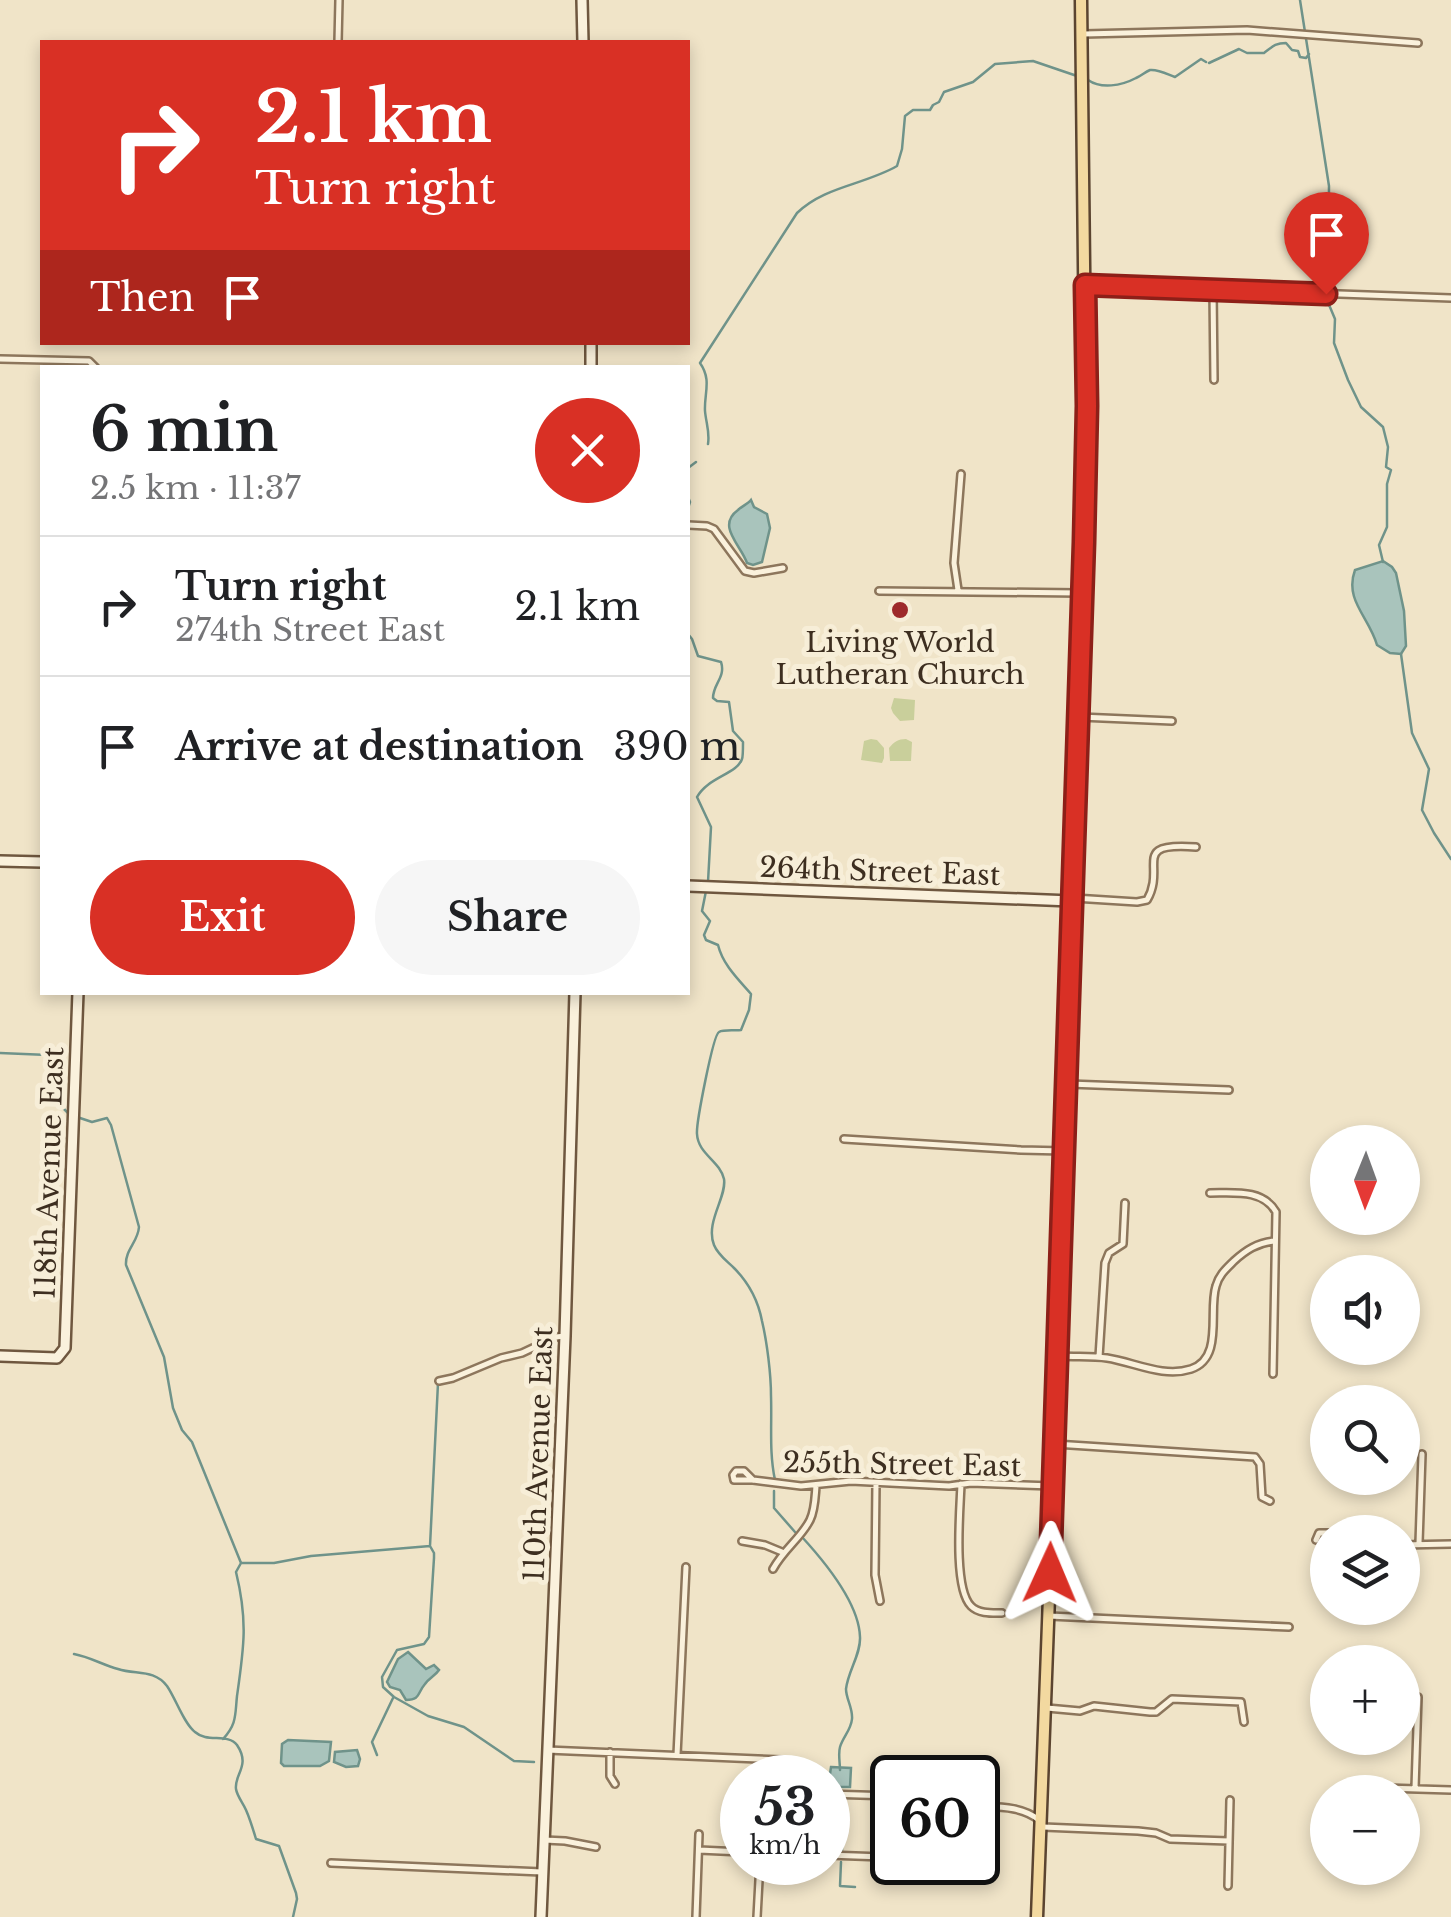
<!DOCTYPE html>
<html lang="en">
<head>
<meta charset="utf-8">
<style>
	body { margin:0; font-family:"Libre Baskerville",serif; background:#f6f6f6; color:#202124; height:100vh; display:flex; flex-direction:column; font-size:38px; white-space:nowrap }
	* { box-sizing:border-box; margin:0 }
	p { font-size:32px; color:#757577 }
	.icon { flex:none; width:55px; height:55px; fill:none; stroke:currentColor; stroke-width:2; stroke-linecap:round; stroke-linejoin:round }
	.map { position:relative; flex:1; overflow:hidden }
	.panel { position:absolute; left:40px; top:365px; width:650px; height:630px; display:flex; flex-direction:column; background:#fff; border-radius:0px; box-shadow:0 5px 15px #0003 }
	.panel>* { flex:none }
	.banner { position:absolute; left:40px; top:40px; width:650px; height:305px; border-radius:0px; box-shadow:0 5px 15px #0003; background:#d93025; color:#fff; overflow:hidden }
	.needle { width:65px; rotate:181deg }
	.controls { position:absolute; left:1310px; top:1125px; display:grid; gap:20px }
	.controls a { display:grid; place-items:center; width:110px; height:110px; border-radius:50%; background:#fff; box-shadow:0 5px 15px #0003; font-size:50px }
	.speed { position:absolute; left:720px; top:1755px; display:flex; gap:20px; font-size:50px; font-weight:700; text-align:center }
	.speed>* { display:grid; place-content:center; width:130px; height:130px; border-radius:50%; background:#fff; box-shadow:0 5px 15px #0003; line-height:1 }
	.speed small { font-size:25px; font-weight:400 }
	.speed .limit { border:5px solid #111; border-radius:15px; background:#fff; color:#111 }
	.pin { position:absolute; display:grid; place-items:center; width:85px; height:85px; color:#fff; margin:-102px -42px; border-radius:50% 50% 50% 0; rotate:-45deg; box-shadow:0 0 10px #0007 }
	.pin .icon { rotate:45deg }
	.me { position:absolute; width:110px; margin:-55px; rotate:1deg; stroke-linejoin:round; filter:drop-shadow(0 0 8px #0008) }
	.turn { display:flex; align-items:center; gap:35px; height:210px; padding:0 50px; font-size:45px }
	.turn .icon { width:130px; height:130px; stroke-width:2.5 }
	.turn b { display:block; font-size:70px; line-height:85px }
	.then { display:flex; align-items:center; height:95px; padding:0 50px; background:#0003; gap:20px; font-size:38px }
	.round { display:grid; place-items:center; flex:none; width:105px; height:105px; border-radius:52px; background:#f6f6f6 }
	.head { display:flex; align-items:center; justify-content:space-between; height:170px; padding:0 50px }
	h1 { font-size:60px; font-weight:700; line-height:75px }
	.cta { display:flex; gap:20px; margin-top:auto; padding:20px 50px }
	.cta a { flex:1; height:115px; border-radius:60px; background:#d93025; color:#fff; font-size:40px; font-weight:700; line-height:115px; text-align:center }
	.cta a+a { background:#f6f6f6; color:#202124 }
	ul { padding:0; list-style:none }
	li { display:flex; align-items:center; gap:30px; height:140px; padding:0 50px; border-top:2px solid #e0e0e0 }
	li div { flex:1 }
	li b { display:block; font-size:38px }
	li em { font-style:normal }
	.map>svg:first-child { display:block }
	.green { fill:#c9cf9b }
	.water { fill:#a9c4bc; stroke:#6f938a; stroke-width:2.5 }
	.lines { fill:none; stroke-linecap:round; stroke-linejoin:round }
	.stream { stroke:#6f938a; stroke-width:2.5 }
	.street-casing { stroke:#8d765c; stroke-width:10 }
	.secondary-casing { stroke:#6f573f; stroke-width:14 }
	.primary-casing { stroke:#5b4430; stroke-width:15 }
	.street { stroke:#faf1dc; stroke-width:5 }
	.secondary { stroke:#faf1dc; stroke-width:9 }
	.primary { stroke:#f3d9a0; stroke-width:10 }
	.route-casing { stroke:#8d1f18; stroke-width:25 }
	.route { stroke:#d93025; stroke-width:18 }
	.poi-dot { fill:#9e2a2b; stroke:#f7eed8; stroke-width:4 }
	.labels { text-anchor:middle; stroke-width:10; stroke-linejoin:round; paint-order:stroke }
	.poi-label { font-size:28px; fill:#3d2e20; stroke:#f7eed8 }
	.street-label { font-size:28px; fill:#3d2e20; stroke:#f7eed8 }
</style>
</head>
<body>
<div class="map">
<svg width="1451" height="1917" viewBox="0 0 1451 1917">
	<rect width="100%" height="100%" fill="#f0e4c8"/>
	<path class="green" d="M894 698 915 700 914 720 900 721 893 713 891 708Z
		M871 739 877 740 884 748V758L882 763 861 760 864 741Z
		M906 739 912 742 911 761H890L889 748C894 742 898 739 906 739Z"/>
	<path class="water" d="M751 500 754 507 767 514 770 528 762 562 753 565 747 563C741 545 716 526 738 510 742 506 748 504 751 500Z
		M1383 561 1392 567 1396 573 1404 611 1406 646 1401 654 1390 653 1377 645C1369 617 1344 600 1355 570Z
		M408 1652 426 1669 434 1665 439 1670C435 1676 429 1678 425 1684 417 1693 421 1700 406 1700L400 1690 390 1687 387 1682 398 1659Z
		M288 1740 331 1742 329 1761 320 1766H284L281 1763 282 1744Z
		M357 1750 360 1759 358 1766 346 1767 334 1762 335 1752Z
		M831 1767 851 1768 850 1787H828V1778L824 1777V1774H830Z"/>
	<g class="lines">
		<path class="stream" d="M1300 0 1329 186 1328 291
			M1209 63 1239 49 1247 53H1264C1272 47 1275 43 1286 43L1292 50 1298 51 1300 57 1306 58 1309 54
			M1088 80C1101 89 1121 86 1136 78 1141 76 1145 72 1150 70 1158 69 1167 74 1175 77L1201 59 1206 62
			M1327 300 1335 319 1334 343 1348 380 1361 407 1383 427 1388 447 1386 467 1391 470 1387 484V527L1379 545 1383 562
			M708 444C710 432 706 423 705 411 704 393 712 380 700 363L797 213C825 186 864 185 897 166L902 149 905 116 913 110H930L933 105 939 102 944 92 973 82 995 64 1033 61 1077 76
			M688 468 696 462
			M688 497 690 502 688 508
			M688 634 692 639 698 656 721 662C726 677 713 684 713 698L717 701 729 702 733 731 743 742C743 743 743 757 742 759 737 774 708 777 697 797L711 827 708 882
			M1401 654 1412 733 1429 769 1422 810 1434 833 1451 859
			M706 891 702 911 710 921 704 935 706 940 718 945C723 965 738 979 751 994L749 1010 741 1030C736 1031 724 1029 719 1032 713 1035 696 1124 697 1134 698 1154 720 1161 724 1179 727 1197 705 1222 714 1245 718 1255 727 1261 734 1268 749 1283 758 1300 762 1321 767 1342 771 1374 771 1396 772 1425 769 1452 775 1480
			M0 1053 48 1055 55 1100 69 1114
			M77 1117 92 1122 107 1118 111 1125 139 1227C138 1242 125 1250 126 1265L164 1357 173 1408 182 1430 192 1442 241 1563 236 1572C248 1621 244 1647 237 1696 235 1715 237 1724 223 1739
			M774 1491V1508L795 1532
			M802 1537C824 1561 859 1602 860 1637 861 1654 848 1671 846 1689 846 1699 853 1708 852 1719 851 1730 843 1737 840 1747 838 1754 840 1763 840 1770
			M430 1546 434 1553V1558L429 1637 424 1644 397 1650 382 1677 383 1687 394 1697 428 1716 464 1727 514 1761 534 1762
			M242 1563H274L311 1556 430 1546 438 1383
			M74 1654C90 1657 103 1665 118 1669 136 1675 154 1669 167 1686 176 1699 184 1724 195 1732 207 1743 228 1733 237 1745 251 1766 234 1774 236 1789 237 1796 243 1803 246 1810 250 1819 253 1829 256 1839L279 1846 296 1893 297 1899 293 1917
			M377 1755 372 1742 393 1698
			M842 1851V1801
			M841 1862 840 1886 855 1887"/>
		<g class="street-casing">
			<path id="street" d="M1084 34 1247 30 1418 43
				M338 42 339 0
				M1085 285 1451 298
				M1213 290 1214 380
				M0 359 89 361 96 368
				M688 525 707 526 714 529 745 571 754 573 783 568
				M958 590 954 563 961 474
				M879 591 1079 593
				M1080 717 1172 721
				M1074 898 1137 902 1147 900C1167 866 1129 842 1196 847
				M1069 1084 1229 1090
				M844 1139 1021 1150 1064 1151
				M1210 1193C1234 1193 1263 1189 1276 1212L1273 1374
				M1061 1356C1076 1357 1092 1356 1107 1358 1134 1362 1163 1378 1191 1369 1224 1358 1208 1311 1216 1286 1219 1275 1226 1269 1234 1261 1246 1250 1257 1243 1274 1241
				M1099 1357 1105 1263 1109 1253 1123 1244 1125 1203
				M439 1381 453 1378 501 1358 522 1353 556 1337 565 1336
				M1055 1444 1255 1457 1260 1464 1262 1497 1270 1501
				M753 1480 744 1471H736L733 1475 734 1480H753L801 1486 851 1481 949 1486 971 1483 1052 1486
				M876 1483 875 1575 880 1601
				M961 1484C960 1510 953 1588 971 1606 979 1614 992 1613 1002 1613
				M1316 1540 1319 1533H1328
				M742 1541 765 1545 782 1552
				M1419 1543 1422 1454
				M1402 1545 1451 1544
				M773 1569C784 1549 801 1538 810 1520 815 1510 815 1498 816 1486
				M1049 1616 1289 1627
				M1047 1708 1080 1711 1094 1706 1150 1712H1156L1172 1699 1241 1702 1244 1722
				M547 1750 781 1760 788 1764 789 1778
				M610 1752V1776L615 1784
				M677 1755 686 1567
				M1385 1788 1451 1790
				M1415 1788 1418 1697
				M828 1794 892 1796
				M978 1806C998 1807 1022 1806 1039 1820
				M1043 1827 1138 1831 1156 1833 1170 1839 1229 1841
				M544 1840 565 1841 596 1847
				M699 1850 742 1852
				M828 1855 883 1857 886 1796
				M331 1863 542 1872
				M1228 1886 1230 1800
				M696 1917 699 1834
				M757 1917 760 1862"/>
		</g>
		<g class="secondary-casing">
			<path id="secondary" d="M582 0 583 42
				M591 342V368
				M0 861 42 862
				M688 886 1071 901
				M0 1356 57 1358 65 1348 78 992
				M541 1917 565 1336 575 992"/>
		</g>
		<g class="primary-casing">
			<path id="primary" d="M1037 1917 1060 1303 1086 440 1081 0"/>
		</g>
		<use href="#street" class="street"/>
		<use href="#secondary" class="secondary"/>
		<use href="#primary" class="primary"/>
	</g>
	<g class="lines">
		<g class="route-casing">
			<path id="route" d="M1050 1573 1084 542 1087 406 1085 285 1326 294"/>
		</g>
		<use href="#route" class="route"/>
	</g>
	<circle class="poi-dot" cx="900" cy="610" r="10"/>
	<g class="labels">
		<g class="poi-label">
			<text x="900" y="652">Living World<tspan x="900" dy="32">Lutheran Church</tspan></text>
		</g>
		<g class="street-label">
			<text transform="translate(880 871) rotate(2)" y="10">264th Street East</text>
			<text transform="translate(49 1173) rotate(-88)" y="10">118th Avenue East</text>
			<text transform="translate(538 1454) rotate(-88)" y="10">110th Avenue East</text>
			<text transform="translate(902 1464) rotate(1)" y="10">255th Street East</text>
		</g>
	</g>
</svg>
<div class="controls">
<a><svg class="needle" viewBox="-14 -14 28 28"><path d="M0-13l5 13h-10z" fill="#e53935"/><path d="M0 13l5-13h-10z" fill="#757577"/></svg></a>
<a><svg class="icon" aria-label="sound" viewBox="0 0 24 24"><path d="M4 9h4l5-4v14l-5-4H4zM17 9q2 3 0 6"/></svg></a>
<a><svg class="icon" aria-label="search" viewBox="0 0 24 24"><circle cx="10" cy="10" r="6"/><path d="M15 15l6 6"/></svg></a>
<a><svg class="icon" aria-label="layers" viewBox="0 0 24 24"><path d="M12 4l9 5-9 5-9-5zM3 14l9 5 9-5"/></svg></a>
<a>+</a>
<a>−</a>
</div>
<div class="speed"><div>53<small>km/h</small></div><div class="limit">60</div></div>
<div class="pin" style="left:1326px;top:294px;background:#d93025"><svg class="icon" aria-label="arrive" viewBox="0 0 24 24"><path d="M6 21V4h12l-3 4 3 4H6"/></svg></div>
<svg class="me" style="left:1050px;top:1573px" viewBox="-20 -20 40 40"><path d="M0-17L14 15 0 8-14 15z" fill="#d93025" stroke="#fff" stroke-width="4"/></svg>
<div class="banner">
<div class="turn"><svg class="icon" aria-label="right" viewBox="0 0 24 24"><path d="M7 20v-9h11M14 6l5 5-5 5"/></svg><div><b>2.1 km</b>Turn right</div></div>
<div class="then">Then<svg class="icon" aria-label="arrive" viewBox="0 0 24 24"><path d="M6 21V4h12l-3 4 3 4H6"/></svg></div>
</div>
<section class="panel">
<div class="head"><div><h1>6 min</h1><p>2.5 km · 11:37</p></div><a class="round" style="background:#d93025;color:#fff"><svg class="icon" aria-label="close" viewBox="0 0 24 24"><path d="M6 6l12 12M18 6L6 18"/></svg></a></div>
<ul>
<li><svg class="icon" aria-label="right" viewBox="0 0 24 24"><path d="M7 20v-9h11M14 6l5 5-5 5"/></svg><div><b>Turn right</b><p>274th Street East</p></div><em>2.1 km</em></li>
<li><svg class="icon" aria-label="arrive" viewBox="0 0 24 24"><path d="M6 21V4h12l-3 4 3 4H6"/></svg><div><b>Arrive at destination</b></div><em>390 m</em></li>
</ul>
<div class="cta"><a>Exit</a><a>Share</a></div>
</section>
</div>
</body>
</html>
